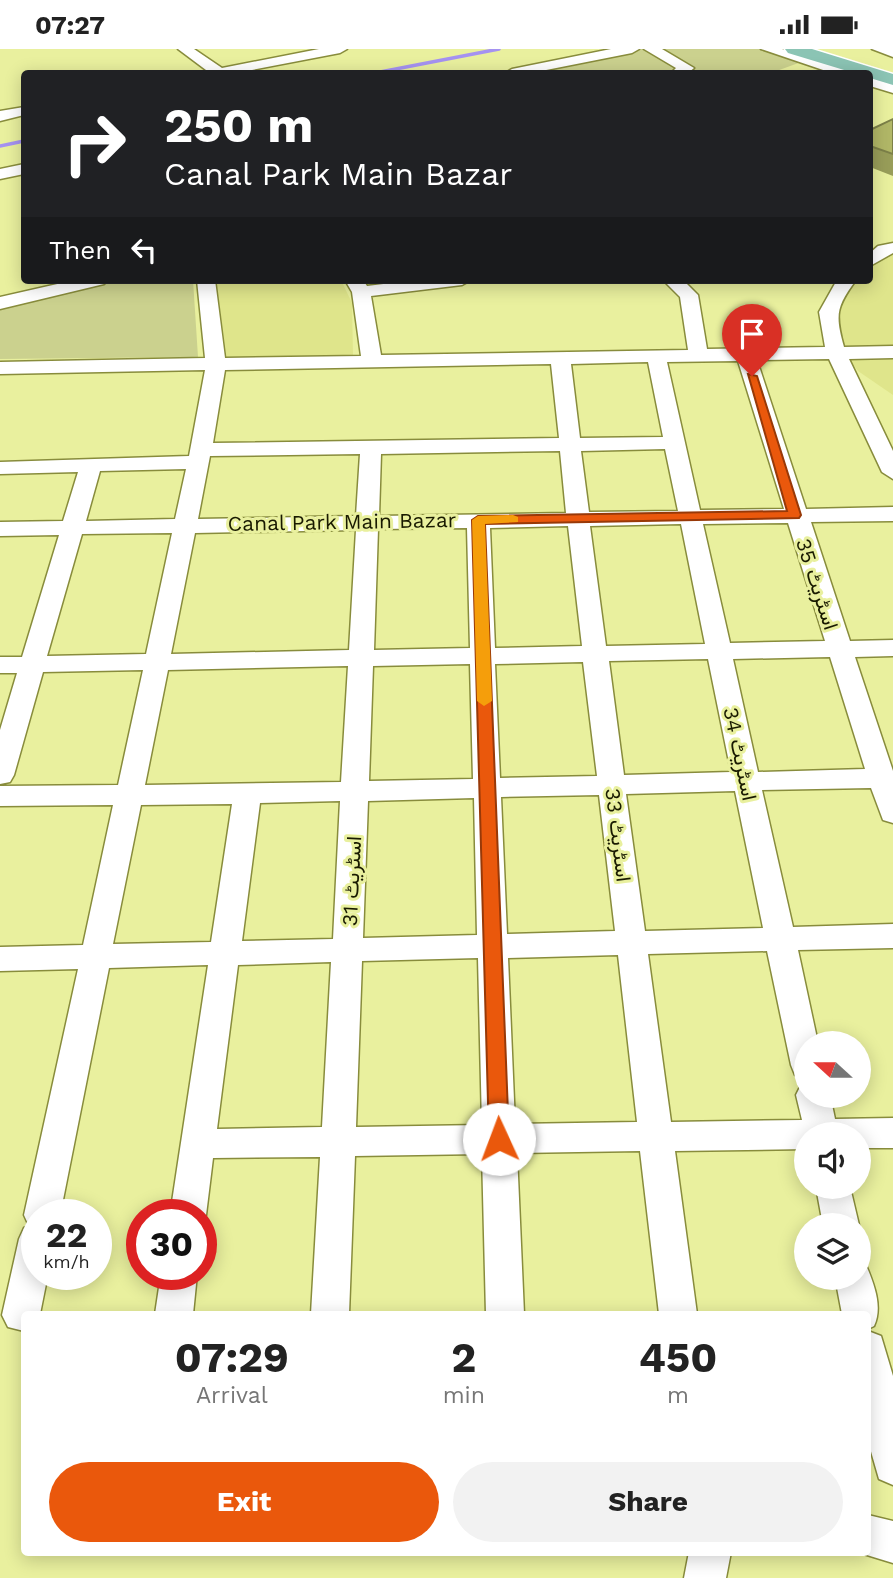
<!DOCTYPE html>
<html lang="en">
<head>
<meta charset="utf-8">
<style>
	body { margin:0; font-family:"Work Sans",Vazirmatn,sans-serif; background:#f2f2f2; color:#222; height:100vh; display:flex; flex-direction:column; font-size:26px; white-space:nowrap }
	* { box-sizing:border-box; margin:0 }
	p { font-size:23px; color:#767676 }
	.icon { flex:none; width:38px; height:38px; fill:none; stroke:currentColor; stroke-width:2; stroke-linecap:round; stroke-linejoin:round }
	.map { position:relative; flex:1; overflow:hidden }
	.panel { position:absolute; left:21px; top:1262px; width:850px; height:245px; display:flex; flex-direction:column; background:#fff; border-radius:7px; box-shadow:0 4px 18px #0003 }
	.panel>* { flex:none }
	.banner { position:absolute; left:21px; top:21px; width:852px; height:214px; border-radius:7px; box-shadow:0 4px 18px #0003; background:#202124; color:#fff; overflow:hidden }
	.needle { width:46px; rotate:291deg }
	.tools { position:absolute; left:794px; top:982px; display:grid; gap:14px }
	.tools a { display:grid; place-items:center; width:77px; height:77px; border-radius:50%; background:#fff; box-shadow:0 4px 18px #0003; font-size:35px }
	.speed { position:absolute; left:21px; top:1150px; display:flex; gap:14px; font-size:35px; font-weight:700; text-align:center }
	.speed>* { display:grid; place-content:center; width:91px; height:91px; border-radius:50%; background:#fff; box-shadow:0 4px 18px #0003; line-height:1 }
	.speed small { font-size:18px; font-weight:400 }
	.speed .limit { border:10px solid #d22; background:#fff; color:#111 }
	.pin { position:absolute; display:grid; place-items:center; width:60px; height:60px; color:#fff; margin:-72px -30px; border-radius:50% 50% 50% 0; rotate:-45deg; box-shadow:0 0 7px #0007 }
	.pin .icon { rotate:45deg }
	.me { position:absolute; width:77px; margin:-38px; rotate:358deg; stroke-linejoin:round; filter:drop-shadow(0 0 5px #0008) }
	.turn { display:flex; align-items:center; gap:24px; height:147px; padding:0 28px; font-size:32px }
	.turn .icon { width:91px; height:91px; stroke-width:2.5 }
	.turn b { display:block; font-size:49px; line-height:60px }
	.then { display:flex; align-items:center; height:66px; padding:0 28px; background:#0003; gap:14px; font-size:26px }
	.eta { display:flex; justify-content:space-evenly; align-items:center; height:119px; text-align:center }
	.eta b { font-size:42px; font-weight:700; line-height:49px }
	.cta { display:flex; gap:14px; margin-top:auto; padding:14px 28px }
	.cta a { flex:1; height:80px; border-radius:42px; background:#ea580c; color:#fff; font-size:28px; font-weight:700; line-height:80px; text-align:center }
	.cta a+a { background:#f2f2f2; color:#222 }
	.status { display:flex; justify-content:space-between; align-items:center; height:49px; padding:0 35px; background:#fff; direction:ltr }
	.status svg { height:19px; fill:currentColor }
	.map>svg:first-child { display:block }
	.built { fill:#dfe58b }
	.green { fill:#cbd18e }
	.lines { fill:none; stroke-linecap:round; stroke-linejoin:round }
	.stream { stroke:#a592f1; stroke-width:3.5 }
	.minor-casing { stroke:#888c3c; stroke-width:3 }
	.major-casing { stroke:#fff; stroke-width:3 }
	.minor { fill:#fff; fill-rule:evenodd }
	.major { fill:#8bc4b4; fill-rule:evenodd }
	.wall { fill:#989d59 }
	.building { fill:#b1b767; stroke:#7c8048; stroke-width:2 }
	.route { fill:#ea580c; stroke:#983908; stroke-width:2 }
	.slow { fill:#f59e0b }
	.labels { text-anchor:middle; stroke-width:6; stroke-linejoin:round; paint-order:stroke }
	.street-label { font-size:21px; fill:#191a00; stroke:#e9f09e }
</style>
</head>
<body>
<div class="status"><b>07:27</b><svg viewBox="0 0 49 12"><path d="M0 12V9h3v3zM5 12V6h3v6zM10 12V3h3v9zM15 12V0h3v12zM26 1h20v11H26zM47 4h2v5h-2z"/></svg></div>
<div class="map">
<svg width="893" height="1529" viewBox="0 0 893 1529">
	<rect width="100%" height="100%" fill="#e9f09e"/>
	<path class="built" d="M893 197V346L858 322 833 289 837 231H870V206Z
		M216 231H341L352 254 353 307 227 311Z"/>
	<path class="green" d="M632 0H768L804 12 771 24H512Z
		M119 231H193L198 308 0 310V261Z"/>
	<g class="lines">
		<path class="stream" d="M375 24 499 0
			M0 97 24 92"/>
		<g class="minor-casing">
			<path id="minor" d="M178 0H194L222 19 319 0H347L340 4 236 24H210Z
				M611 0H639L632 4 531 24H505L512 20Z
				M644 0H662L694 19 688 24H671L676 19Z
				M761 0H782L852 24H832Z
				M872 0H893V8Z
				M870 28 893 35V44L870 37Z
				M24 58V66L0 72V62Z
				M24 115V125L0 130V120Z
				M893 194V204L870 217V204L878 197Z
				M75 231H107L104 235 0 260V248Z
				M197 231H215L225 309 361 307 352 243 345 231H363L367 237 416 231H471L462 236 371 247 381 306 688 301 680 248 663 231H683L698 246 707 300 825 298 819 263 837 231H856C836 258 835 266 844 298L893 297V309L849 310 893 402V430L882 423 829 310 757 311 806 460 893 458V472L811 473 850 592 893 591V607L855 608 893 722V774L883 771 871 739 762 741 793 878 893 875V899L798 901 818 994H807V1029L795 1026 791 1016 767 902 648 905 671 1073 802 1071 796 1046 801 1036 807 1034V1046H830L835 1070 893 1069V1099H859V1085H807V1100L675 1102 697 1265H659L640 1102 517 1104 524 1265H486L482 1105 355 1107 349 1265H311L320 1108 213 1109 206 1166 201 1176V1166H170L208 916 109 919 60 1166H37V1225H48L40 1265H24V1282L8 1278 2 1266 19 1190 24 1179 29 1177 24 1166 78 920 0 922V898L83 896 113 756 0 757V737L118 736 143 621 43 623 14 726 10 733 0 735V681L17 624H0V608H22L59 486 0 487V473L63 472 78 423 0 425V413L189 407 205 321 0 325V313L205 309ZM738 312 784 460 700 461 667 313ZM648 313 663 388 580 389 571 315ZM551 315 559 389 213 394 225 321ZM665 400 678 462 589 463 581 402ZM560 402 566 464 379 467 381 405ZM360 405 356 467 198 470 210 407ZM186 420 175 470 86 472 100 422ZM788 474 825 592 730 594 703 475ZM681 475 705 595 606 597 590 477ZM568 477 582 597 495 599 490 479ZM467 479 470 599 374 601 378 480ZM356 481 349 601 171 605 195 484ZM172 484 146 605 47 607 82 485ZM830 608 865 720 758 723 733 610ZM708 610 731 723 624 726 609 612ZM583 613 597 727 500 729 495 615ZM470 615 473 730 369 732 373 617ZM348 617 341 733 145 736 168 621ZM735 742 763 879 645 882 626 745ZM599 746 615 882 507 885 501 748ZM474 749 477 886 363 889 368 752ZM340 752 333 890 242 892 260 754ZM232 755 211 893 113 895 141 756ZM618 906 637 1073 515 1075 508 909ZM478 909 482 1076 356 1078 362 912ZM331 913 322 1078 217 1080 238 916Z
				M816 1138H850L859 1176H823Z
				M859 1213 866 1216C874 1235 883 1258 874 1277L868 1280V1265H842L835 1228H859Z
				M161 1225H197L193 1265H155Z
				M868 1282 881 1287 893 1327V1436L879 1430 868 1392Z
				M868 1466 893 1472V1514L857 1503H868Z
				M689 1503H731L726 1529H684Z"/>
		</g>
		<g class="major-casing">
			<path id="major" d="M785 0H812L893 25V36L870 29V24H854L788 4Z"/>
		</g>
		<use href="#minor" class="minor"/>
		<use href="#major" class="major"/>
	</g>
	<path class="wall" d="M893 70V127L870 118V81Z"/>
	<path class="building" d="M893 70V105L870 97V81Z"/>
	<path class="route" d="M748 325 757 327 801 466 799 469 485 475 509 1090 506 1096H492L489 1090 472 471 478 467 787 462Z"/>
	<path class="slow" d="M513 466 518 468V473L485 475 492 652 484 657 477 652 472 471 478 467Z"/>
	<g class="labels">
		<g class="street-label">
			<text transform="translate(342 473) rotate(-1)" y="7">Canal Park Main Bazar</text>
			<text transform="translate(817 535) rotate(72)" y="7">اسٹریٹ 35</text>
			<text transform="translate(740 705) rotate(78)" y="7">اسٹریٹ 34</text>
			<text transform="translate(618 786) rotate(83)" y="7">اسٹریٹ 33</text>
			<text transform="translate(352 832) rotate(-87)" y="7">اسٹریٹ 31</text>
		</g>
	</g>
</svg>
<div class="tools">
<a><svg class="needle" viewBox="-14 -14 28 28"><path d="M0-13l5 13h-10z" fill="#e53935"/><path d="M0 13l5-13h-10z" fill="#767676"/></svg></a>
<a><svg class="icon" aria-label="sound" viewBox="0 0 24 24"><path d="M4 9h4l5-4v14l-5-4H4zM17 9q2 3 0 6"/></svg></a>
<a><svg class="icon" aria-label="layers" viewBox="0 0 24 24"><path d="M12 4l9 5-9 5-9-5zM3 14l9 5 9-5"/></svg></a>
</div>
<div class="speed"><div>22<small>km/h</small></div><div class="limit">30</div></div>
<div class="pin" style="left:752px;top:327px;background:#d93025"><svg class="icon" aria-label="arrive" viewBox="0 0 24 24"><path d="M6 21V4h12l-3 4 3 4H6"/></svg></div>
<svg class="me" style="left:499px;top:1090px" viewBox="-20 -20 40 40"><circle r="19" fill="#fff"/><path d="M0-13L10 11 0 6-10 11z" fill="#ea580c"/></svg>
<div class="banner">
<div class="turn"><svg class="icon" aria-label="right" viewBox="0 0 24 24"><path d="M7 20v-9h11M14 6l5 5-5 5"/></svg><div><b>250 m</b>Canal Park Main Bazar</div></div>
<div class="then">Then<svg class="icon" aria-label="left" viewBox="0 0 24 24"><path d="M17 20v-9H6M10 6l-5 5 5 5"/></svg></div>
</div>
<section class="panel">
<div class="eta">
<div><b>07:29</b><p>Arrival</p></div>
<div><b>2</b><p>min</p></div>
<div><b>450</b><p>m</p></div>
</div>
<div class="cta"><a>Exit</a><a>Share</a></div>
</section>
</div>
</body>
</html>
